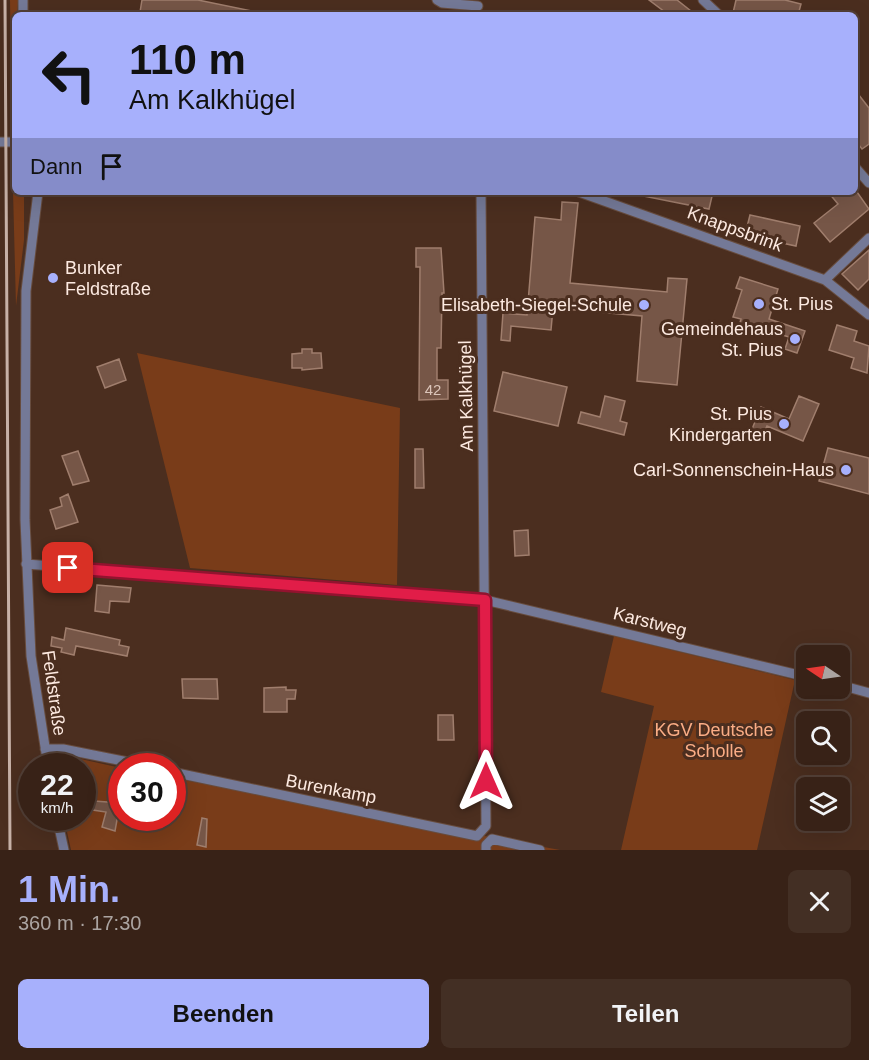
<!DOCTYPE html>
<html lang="de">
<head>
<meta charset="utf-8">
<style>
	body { margin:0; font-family:Helvetica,sans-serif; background:#432f24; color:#f1f3f6; height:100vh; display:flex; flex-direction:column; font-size:22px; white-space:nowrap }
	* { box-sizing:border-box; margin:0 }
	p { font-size:20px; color:#aba4a1 }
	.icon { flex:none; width:33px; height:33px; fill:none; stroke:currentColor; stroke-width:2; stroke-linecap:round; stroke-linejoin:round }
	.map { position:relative; height:850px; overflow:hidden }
	.panel { display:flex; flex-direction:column; background:#382217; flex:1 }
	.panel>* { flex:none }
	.hud { position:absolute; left:12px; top:12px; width:846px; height:183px; border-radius:9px; box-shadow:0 6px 24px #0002,0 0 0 2px #523f36; background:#a7b0fc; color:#111; overflow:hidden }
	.needle { width:39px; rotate:283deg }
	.buttons { position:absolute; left:796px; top:645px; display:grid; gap:12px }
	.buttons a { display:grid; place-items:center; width:54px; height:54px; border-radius:9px; background:#382217; box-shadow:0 6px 24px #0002,0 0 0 2px #523f36; font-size:30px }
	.speed { position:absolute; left:18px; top:753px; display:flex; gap:12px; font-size:30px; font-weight:700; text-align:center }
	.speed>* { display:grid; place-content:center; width:78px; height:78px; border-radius:50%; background:#382217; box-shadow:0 6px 24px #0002,0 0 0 2px #523f36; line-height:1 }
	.speed small { font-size:15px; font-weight:400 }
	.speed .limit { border:9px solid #d22; background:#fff; color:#111 }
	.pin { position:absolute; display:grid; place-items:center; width:51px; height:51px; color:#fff; margin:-26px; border-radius:12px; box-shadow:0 3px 9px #0006 }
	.me { position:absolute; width:66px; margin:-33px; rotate:0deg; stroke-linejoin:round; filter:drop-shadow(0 0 4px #0008) }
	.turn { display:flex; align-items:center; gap:21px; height:126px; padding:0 18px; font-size:27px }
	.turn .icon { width:78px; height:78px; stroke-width:2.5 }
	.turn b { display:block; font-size:42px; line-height:51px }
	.then { display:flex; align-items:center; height:57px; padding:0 18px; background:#0003; gap:12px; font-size:22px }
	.round { display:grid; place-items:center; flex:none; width:63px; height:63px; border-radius:9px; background:#432f24 }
	.head { display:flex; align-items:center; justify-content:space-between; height:102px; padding:0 18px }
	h1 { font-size:36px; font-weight:600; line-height:45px; color:#a7b0fc }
	.cta { display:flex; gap:12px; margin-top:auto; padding:12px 18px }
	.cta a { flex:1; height:69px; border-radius:9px; background:#a7b0fc; color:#111; font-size:24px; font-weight:600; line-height:69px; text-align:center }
	.cta a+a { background:#432f24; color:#f1f3f6 }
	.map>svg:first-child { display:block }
	.green { fill:#793c19 }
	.building { fill:#765647; stroke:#a07e6d; stroke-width:1.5 }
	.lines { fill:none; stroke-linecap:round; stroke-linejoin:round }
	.street-casing { stroke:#674c3e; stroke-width:11 }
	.street { stroke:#747997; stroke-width:9 }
	.rail { stroke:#c7b1a7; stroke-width:3 }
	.route-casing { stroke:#92132f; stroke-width:15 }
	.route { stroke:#e11d48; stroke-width:10 }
	.poi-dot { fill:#a7b0fc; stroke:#4b2e1f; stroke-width:2 }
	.labels { text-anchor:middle; stroke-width:6; stroke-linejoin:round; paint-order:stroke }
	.number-label { font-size:15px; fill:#dbc5ba }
	.street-label { font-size:18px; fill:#fdeae1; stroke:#4b2e1f }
	.poi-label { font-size:18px; fill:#fdeae1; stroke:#4b2e1f; text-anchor:end }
	.park-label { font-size:18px; fill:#fbad85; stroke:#4b2e1f }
</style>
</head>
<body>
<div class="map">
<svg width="869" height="850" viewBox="0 0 869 850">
	<rect width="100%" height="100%" fill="#4b2e1f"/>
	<path class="green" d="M10 0H18L17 15H15V128L12 132Z
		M12 152 15 154V192H24V240L16 306Z
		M137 353 400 408 397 585 190 568Z
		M614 636 795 680 757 850H621L654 706 601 692Z
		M63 755 121 768 122 818H172L173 778 560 850H71L64 818H82V766H55Z"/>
	<path class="building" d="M142 0H198L252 11 251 15H161L140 12Z
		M649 0H677L696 15H669Z
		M736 0H785L801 4 798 15H741L733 13Z
		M855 90 869 108V144L862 149 855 140Z
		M644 192H713L709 209 643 196Z
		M828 192H857L869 209 830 242 814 223 838 204Z
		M562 202 578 203 570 283 667 292 668 278 687 279 677 385 637 381 642 316 553 308 551 330 511 326 510 341 501 340 503 313 527 315 535 217 561 220Z
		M750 215 800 226 796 246 745 235Z
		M416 248H441L444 293H442L441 348H437V380H448V399L419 400 420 267H416Z
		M869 250V279L858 290 842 274Z
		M740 277 778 289 769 319 805 331 797 353 785 349 789 337 760 328 758 336 738 330 741 319 733 317 742 290 736 288Z
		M837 325 857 331 854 341 869 346 867 373 851 368 854 358 829 350Z
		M302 349H312V353H321L322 368 302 370V368H292V354L302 353Z
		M119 359 126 380 105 388 97 367Z
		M503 372 567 387 558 426 494 411Z
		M605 396 625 401 620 421 627 423 624 435 578 423 581 412 600 417Z
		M799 396 819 404 803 441 767 426 761 439 750 434 761 407 789 419Z
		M828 448 869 458V494L819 481Z
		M415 449H423L424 488H415Z
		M78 451 89 481 73 485 62 456Z
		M68 494 78 522 56 529 50 510 62 506 60 498Z
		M528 530 529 555 515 556 514 531Z
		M97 585 131 588 129 602 110 601 109 613 95 611Z
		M66 628 120 640 119 645 129 647 127 656 76 646 74 655 61 652 62 648 51 646 52 637 64 640Z
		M182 679H217L218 699 183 698Z
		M286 687V690H296L295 699H287V712H264V688Z
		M438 715H453L454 740H438Z
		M94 801 120 803 115 831 102 827 106 812 93 810Z
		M202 818 207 819 206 847 197 845Z"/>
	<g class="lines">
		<g class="street-casing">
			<path id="street" d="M437 0 442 3 478 6
				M703 0 719 15
				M23 15V0
				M0 142H15
				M855 167 869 183
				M38 192 26 291 25 520 31 656 48 766
				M579 192 825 280 869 315
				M825 280 869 238
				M26 564 485 600 807 677
				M840 685 869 693
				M45 749H63L148 766
				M172 772 477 836 486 826 481 192
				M57 818 64 850
				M486 850V845L492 839 540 850"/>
		</g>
		<use href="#street" class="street"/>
		<path class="rail" d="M5 0 10 850"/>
	</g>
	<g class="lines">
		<g class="route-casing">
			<path id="route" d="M68 568 485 600 486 781"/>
		</g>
		<use href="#route" class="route"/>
	</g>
	<g class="poi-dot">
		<circle cx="53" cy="278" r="6"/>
		<circle cx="759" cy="304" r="6"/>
		<circle cx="644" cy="305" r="6"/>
		<circle cx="795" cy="339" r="6"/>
		<circle cx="784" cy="424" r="6"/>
		<circle cx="846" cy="470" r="6"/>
	</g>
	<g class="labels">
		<g class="number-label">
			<text x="433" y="395">42</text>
		</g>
		<g class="street-label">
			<text transform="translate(735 229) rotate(20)" y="6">Knappsbrink</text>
			<text transform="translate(466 396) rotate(-91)" y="6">Am Kalkhügel</text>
			<text transform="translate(650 622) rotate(14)" y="6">Karstweg</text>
			<text transform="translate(54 693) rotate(82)" y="6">Feldstraße</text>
			<text transform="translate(331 789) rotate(11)" y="6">Burenkamp</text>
		</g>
		<g class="poi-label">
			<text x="65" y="274" text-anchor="start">Bunker<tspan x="65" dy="21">Feldstraße</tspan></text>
			<text x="771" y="310" text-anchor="start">St. Pius</text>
			<text x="632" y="311">Elisabeth-Siegel-Schule</text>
			<text x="783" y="335">Gemeindehaus<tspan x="783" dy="21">St. Pius</tspan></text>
			<text x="772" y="420">St. Pius<tspan x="772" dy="21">Kindergarten</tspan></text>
			<text x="834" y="476">Carl-Sonnenschein-Haus</text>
		</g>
		<g class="park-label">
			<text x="714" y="736">KGV Deutsche<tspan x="714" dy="21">Scholle</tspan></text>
		</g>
	</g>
</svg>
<div class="buttons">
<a><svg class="needle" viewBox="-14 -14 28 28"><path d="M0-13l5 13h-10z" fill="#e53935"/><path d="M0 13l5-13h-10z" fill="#aba4a1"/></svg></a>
<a><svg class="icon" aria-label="search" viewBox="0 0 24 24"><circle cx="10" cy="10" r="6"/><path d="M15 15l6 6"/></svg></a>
<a><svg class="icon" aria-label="layers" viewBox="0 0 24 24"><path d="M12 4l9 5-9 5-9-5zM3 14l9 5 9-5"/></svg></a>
</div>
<div class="speed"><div>22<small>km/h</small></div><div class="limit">30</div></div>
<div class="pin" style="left:68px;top:568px;background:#d93025"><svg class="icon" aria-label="arrive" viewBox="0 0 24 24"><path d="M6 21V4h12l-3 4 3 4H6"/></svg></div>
<svg class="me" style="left:486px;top:781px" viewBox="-20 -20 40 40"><path d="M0-17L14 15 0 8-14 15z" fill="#e11d48" stroke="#fff" stroke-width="4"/></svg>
<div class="hud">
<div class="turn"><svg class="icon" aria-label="left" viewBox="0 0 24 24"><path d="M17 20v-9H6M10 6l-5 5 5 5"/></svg><div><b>110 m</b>Am Kalkhügel</div></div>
<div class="then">Dann<svg class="icon" aria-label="arrive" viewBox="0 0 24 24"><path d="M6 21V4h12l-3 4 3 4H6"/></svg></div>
</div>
</div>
<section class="panel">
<div class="head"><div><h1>1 Min.</h1><p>360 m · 17:30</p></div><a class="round"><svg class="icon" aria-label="close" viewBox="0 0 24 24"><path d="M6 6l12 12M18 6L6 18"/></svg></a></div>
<div class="cta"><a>Beenden</a><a>Teilen</a></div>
</section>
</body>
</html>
